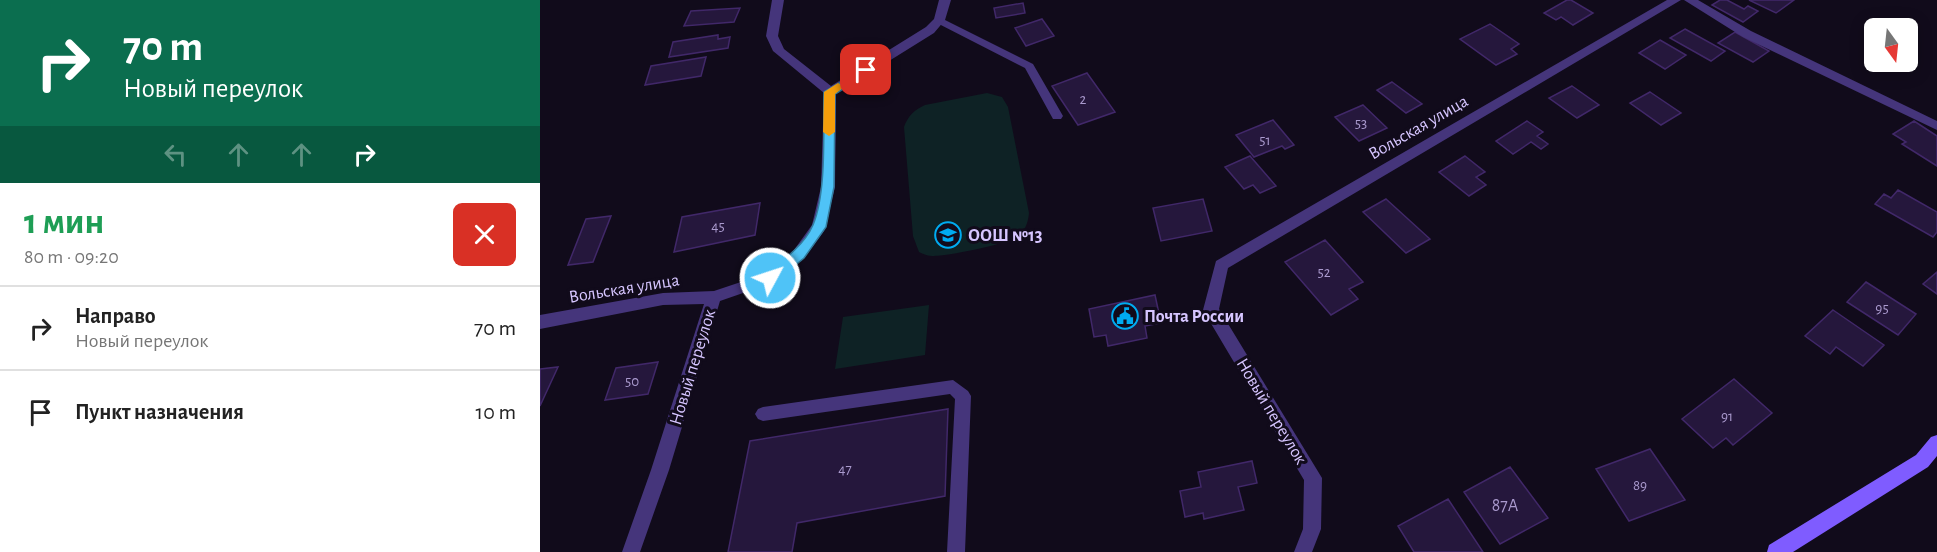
<!DOCTYPE html>
<html lang="ru">
<head>
<meta charset="utf-8">
<style>
	body { margin:0; font-family:"Alegreya Sans",sans-serif; background:#f6f6f6; color:#222; height:100vh; display:flex; flex-direction:column; font-size:22px; white-space:nowrap }
	* { box-sizing:border-box; margin:0 }
	p { font-size:20px; color:#767676 }
	.icon { flex:none; width:33px; height:33px; fill:none; stroke:currentColor; stroke-width:2; stroke-linecap:round; stroke-linejoin:round }
	.map { position:relative; flex:1; overflow:hidden }
	.sheet { display:flex; flex-direction:column; background:#fff; width:540px }
	.sheet>* { flex:none }
	.top-card { background:#0b6e4f; color:#fff; overflow:hidden }
	.needle { width:39px; rotate:165deg }
	.buttons { position:absolute; left:1324px; top:18px; display:grid; gap:12px }
	.buttons a { display:grid; place-items:center; width:54px; height:54px; border-radius:9px; background:#fff; box-shadow:0 3px 15px #0003; font-size:30px }
	.pin { position:absolute; display:grid; place-items:center; width:51px; height:51px; color:#fff; margin:-26px; border-radius:12px; box-shadow:0 3px 9px #0006 }
	.me { position:absolute; width:66px; margin:-33px; rotate:50deg; stroke-linejoin:round; filter:drop-shadow(0 0 4px #0008) }
	.turn { display:flex; align-items:center; gap:21px; height:126px; padding:0 24px; font-size:27px }
	.turn .icon { width:78px; height:78px; stroke-width:2.5 }
	.turn b { display:block; font-size:42px; line-height:51px }
	.lanes { display:flex; align-items:center; height:57px; padding:0 24px; background:#0003; justify-content:center; gap:30px; direction:ltr }
	.lanes .off { opacity:.35 }
	.round { display:grid; place-items:center; flex:none; width:63px; height:63px; border-radius:9px; background:#f6f6f6 }
	.overview { display:flex; align-items:center; justify-content:space-between; height:102px; padding:0 24px }
	h1 { font-size:36px; font-weight:700; line-height:45px; color:#1e9e55 }
	ul { padding:0; list-style:none }
	li { display:flex; align-items:center; gap:18px; height:84px; padding:0 24px; border-top:2px solid #e0e0e0 }
	li div { flex:1 }
	li b { display:block; font-size:22px }
	li em { font-style:normal }
	main { display:flex; flex:1; min-height:0 }
	.map>svg:first-child { display:block }
	.green { fill:#0e2225 }
	.building { fill:#25173c; stroke:#412869; stroke-width:1.5 }
	.lines { fill:none; stroke-linecap:round; stroke-linejoin:round }
	.lane { fill:#45357b; fill-rule:evenodd }
	.street { fill:#45357b; fill-rule:evenodd }
	.secondary { fill:#7f5cff; fill-rule:evenodd }
	.route { fill:#4fc3f7; stroke:#337fa1; stroke-width:1.5 }
	.slow { fill:#f59e0b }
	.labels { text-anchor:middle; stroke-width:6; stroke-linejoin:round; paint-order:stroke }
	.number-label { font-size:15px; fill:#aa9ace }
	.street-label { font-size:18px; fill:#d6c5ff; stroke:#110b1b }
	.poi-label { font-size:18px; font-weight:bold; fill:#d6c5ff; stroke:#110b1b; text-anchor:start }
	.near-number-label { font-size:18px; fill:#aa9ace }
</style>
</head>
<body>
<main>
<section class="sheet">
<div class="top-card">
<div class="turn"><svg class="icon" aria-label="right" viewBox="0 0 24 24"><path d="M7 20v-9h11M14 6l5 5-5 5"/></svg><div><b>70 m</b>Новый переулок</div></div>
<div class="lanes"><svg class="icon off" aria-label="left" viewBox="0 0 24 24"><path d="M17 20v-9H6M10 6l-5 5 5 5"/></svg><svg class="icon off" aria-label="ahead" viewBox="0 0 24 24"><path d="M12 20V5M6 11l6-6 6 6"/></svg><svg class="icon off" aria-label="ahead" viewBox="0 0 24 24"><path d="M12 20V5M6 11l6-6 6 6"/></svg><svg class="icon" aria-label="right" viewBox="0 0 24 24"><path d="M7 20v-9h11M14 6l5 5-5 5"/></svg></div>
</div>
<div class="overview"><div><h1>1 мин</h1><p>80 m · 09:20</p></div><a class="round" style="background:#d93025;color:#fff"><svg class="icon" aria-label="close" viewBox="0 0 24 24"><path d="M6 6l12 12M18 6L6 18"/></svg></a></div>
<ul>
<li><svg class="icon" aria-label="right" viewBox="0 0 24 24"><path d="M7 20v-9h11M14 6l5 5-5 5"/></svg><div><b>Направо</b><p>Новый переулок</p></div><em>70 m</em></li>
<li><svg class="icon" aria-label="arrive" viewBox="0 0 24 24"><path d="M6 21V4h12l-3 4 3 4H6"/></svg><div><b>Пункт назначения</b></div><em>10 m</em></li>
</ul>
</section>
<div class="map">
<svg width="1397" height="552" viewBox="0 0 1397 552">
	<rect width="100%" height="100%" fill="#110b1b"/>
	<path class="green" d="M447 93 462 97 468 107 489 213C488 223 485 232 476 237 464 245 408 256 392 256 388 256 383 254 379 252L373 236 364 127C368 116 374 110 385 105Z
		M389 305 385 355 295 369 303 317Z"/>
	<path class="building" d="M1027 0H1031L1053 13 1033 25 1021 17 1016 20 1004 13Z
		M1180 0H1187L1204 9 1208 6 1218 11 1203 22 1172 5Z
		M1209 0H1254L1236 13Z
		M483 3 485 13 456 18 454 8Z
		M200 8 194 22 144 26 151 11Z
		M502 19 514 36 486 46 475 28Z
		M950 24 979 44 971 49 977 54 956 65 920 39Z
		M1145 29 1185 51 1171 61 1130 38Z
		M1195 32 1229 51 1213 62 1178 43Z
		M178 35V39L190 37 188 48 129 57 133 42Z
		M1120 40 1146 55 1125 69 1099 53Z
		M166 57 161 76 105 85 111 66Z
		M547 73 575 112 538 125 512 86Z
		M852 82 882 104 866 113 837 90Z
		M1032 86 1059 105 1037 118 1009 98Z
		M1110 92 1141 113 1121 125 1090 103Z
		M823 105 847 128 819 141 795 117Z
		M733 120 754 145 745 149 742 146 714 157 696 135Z
		M987 121 1003 132 997 136 1008 144 1001 149 991 142 973 154 956 141Z
		M1374 121 1397 136V166L1362 144 1366 142 1353 134Z
		M710 156 736 186 720 193 713 185 704 189 685 167Z
		M925 156 945 172 936 177 946 185 929 196 899 172Z
		M1358 190 1397 212V232L1393 237 1335 204 1344 194 1351 198Z
		M663 199 672 231 621 241 613 208Z
		M846 199 890 239 866 253 823 212Z
		M220 203 215 235 134 252 142 217Z
		M71 216 53 262 28 265 46 219Z
		M785 240 823 282 809 289 818 299 791 315 745 262Z
		M1397 272V294L1383 284Z
		M1326 282 1376 314 1358 335 1307 302Z
		M615 295 621 323 605 326 607 338 568 346 566 335 554 337 549 309Z
		M1293 310 1344 345 1323 366 1296 347 1290 354 1265 336Z
		M118 362 108 394 65 400 76 368Z
		M18 367 0 406V369Z
		M1194 379 1232 413 1193 445 1186 438 1173 448 1142 419Z
		M408 409 405 496 257 523 252 552H188L210 441Z
		M1110 449 1145 500 1089 521 1056 469Z
		M712 461 717 483 698 487 704 510 664 519 663 513 645 517 640 491 661 487 658 472Z
		M970 467 1008 518 960 544 924 492Z
		M908 499 943 552H874L858 526Z"/>
	<g class="lines">
		<path class="lane" d="M399 17 493 64 523 116 521 119H513L485 68 395 22 394 20Z
			M413 380 428 391 431 396 425 552H407L415 399 410 394 223 421 218 419 215 414 218 409 223 407Z"/>
		<path class="street" d="M232 0H244L238 36 244 49 291 86 386 27 394 19 399 0H411L405 20 394 33 296 94 295 187 284 231 264 258 235 282 180 301 129 470 100 552H82L111 470 164 304 123 305 0 329V315L123 293 174 291 225 274 254 250 272 225 281 187 284 93 233 51 226 36Z
			M1127 0H1141L688 268 679 309 782 478 781 529 772 552H754L763 529 764 480 663 310 676 261Z
			M1144 0H1158L1211 31 1397 121V130L1203 37Z"/>
		<path class="secondary" d="M1397 435V456L1388 467 1253 552H1227L1229 545 1376 455 1391 437Z"/>
	</g>
	<path class="route" d="M326 67 331 70 330 73 295 94 294 187 286 227 264 258 235 282H225L223 278 225 274C242 261 264 246 273 225 287 192 283 129 284 92Z"/>
	<path class="slow" d="M298 83 304 87 295 94V132L289 136 283 132 284 92Z"/>
	<defs>
		<g id="school-ring" transform="scale(1.35)"><circle r="9.5" fill="#110b1b" stroke="#00abf0" stroke-width="1.5"/><path d="M0-5L7-2L0 1L-7-2ZM-4 1L0 2.5L4 1V4Q0 6-4 4Z" fill="#00abf0"/></g>
		<g id="civic-ring" transform="scale(1.35)"><circle r="9.5" fill="#110b1b" stroke="#00abf0" stroke-width="1.5"/><path d="M-.6-6.5H3V-4.5H.6V-3L4-1V1h2V6H-6V1h2V-1L-.6-3ZM-1.2 2.5V6h2.4V2.5Z" fill="#00abf0"/></g>
	</defs>
	<g fill-rule="evenodd">
		<use href="#school-ring" x="408" y="235"/>
		<use href="#civic-ring" x="585" y="316"/>
	</g>
	<g class="labels">
		<g class="number-label">
			<text x="543" y="104">2</text>
			<text x="821" y="128">53</text>
			<text x="725" y="145">51</text>
			<text x="178" y="231">45</text>
			<text x="784" y="277">52</text>
			<text x="1342" y="313">95</text>
			<text x="92" y="386">50</text>
			<text x="1187" y="421">91</text>
			<text x="305" y="474">47</text>
			<text x="1100" y="490">89</text>
		</g>
		<g class="street-label">
			<text transform="translate(878 127) rotate(-30)" y="6">Вольская улица</text>
			<text transform="translate(84 288) rotate(-9)" y="6">Вольская улица</text>
			<text transform="translate(152 367) rotate(-73)" y="6">Новый переулок</text>
			<text transform="translate(732 411) rotate(59)" y="6">Новый переулок</text>
		</g>
		<g class="poi-label">
			<text x="428" y="241">ООШ №13</text>
			<text x="604" y="322">Почта России</text>
		</g>
		<g class="near-number-label">
			<text x="965" y="511">87А</text>
		</g>
	</g>
</svg>
<div class="buttons">
<a><svg class="needle" viewBox="-14 -14 28 28"><path d="M0-13l5 13h-10z" fill="#e53935"/><path d="M0 13l5-13h-10z" fill="#767676"/></svg></a>
</div>
<div class="pin" style="left:326px;top:70px;background:#d93025"><svg class="icon" aria-label="arrive" viewBox="0 0 24 24"><path d="M6 21V4h12l-3 4 3 4H6"/></svg></div>
<svg class="me" style="left:230px;top:278px" viewBox="-20 -20 40 40"><circle r="17" fill="#4fc3f7" stroke="#fff" stroke-width="3"/><path d="M0-11L8 9 0 5-8 9z" fill="#fff"/></svg>
</div>
</main>
</body>
</html>
